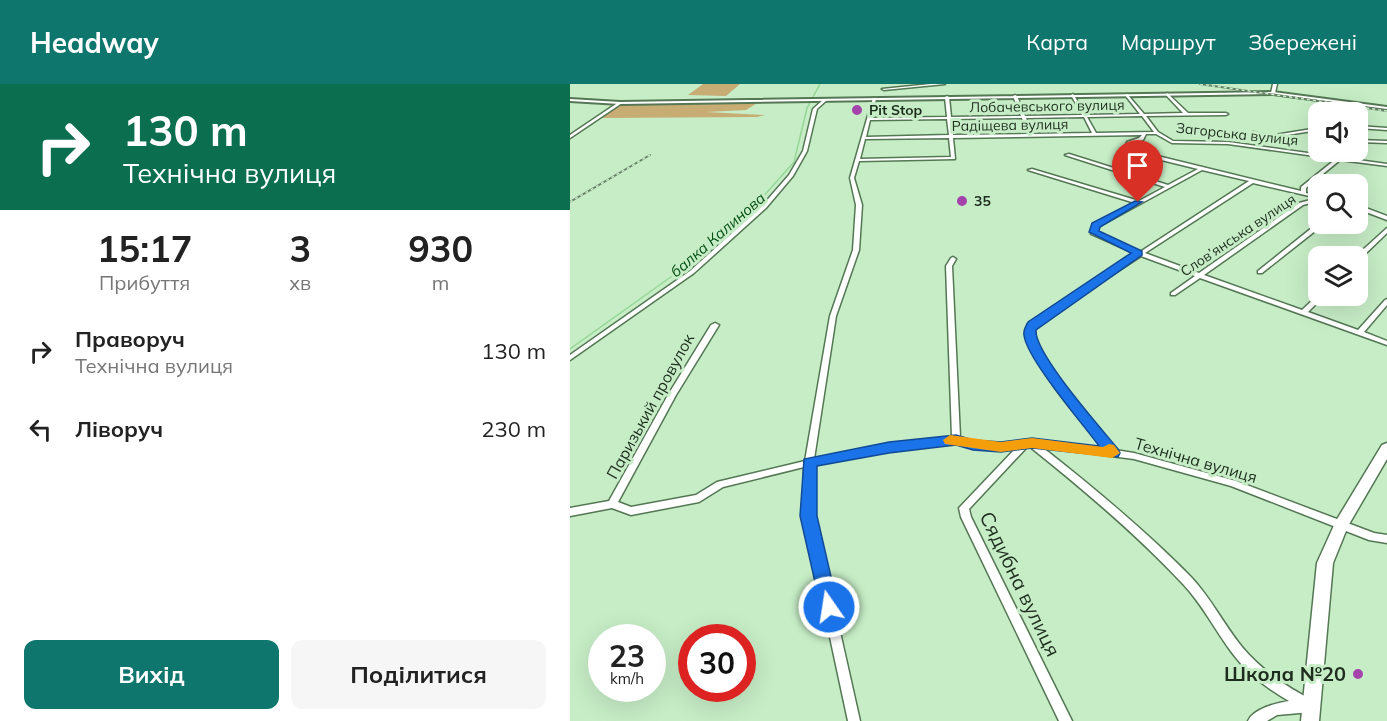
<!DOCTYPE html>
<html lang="uk">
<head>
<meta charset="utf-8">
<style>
	body { margin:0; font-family:Mulish,sans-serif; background:#f6f6f6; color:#222; height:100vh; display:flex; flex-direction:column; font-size:22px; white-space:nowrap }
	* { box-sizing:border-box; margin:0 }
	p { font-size:20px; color:#767676 }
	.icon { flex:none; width:33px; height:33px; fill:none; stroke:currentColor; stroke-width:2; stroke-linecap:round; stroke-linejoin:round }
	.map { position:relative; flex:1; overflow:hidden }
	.details { display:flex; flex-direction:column; background:#fff; width:570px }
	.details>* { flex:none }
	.guide { background:#0b6e4f; color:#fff; overflow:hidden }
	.fabs { position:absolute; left:738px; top:18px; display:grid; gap:12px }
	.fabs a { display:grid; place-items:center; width:60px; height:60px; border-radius:12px; background:#fff; box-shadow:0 6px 24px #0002; font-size:30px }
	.speed { position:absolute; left:18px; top:540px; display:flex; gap:12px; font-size:30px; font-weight:700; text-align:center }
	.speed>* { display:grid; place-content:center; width:78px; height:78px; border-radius:50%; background:#fff; box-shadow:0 6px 24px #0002; line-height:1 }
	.speed small { font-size:15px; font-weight:400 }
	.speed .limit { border:9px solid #d22; background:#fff; color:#111 }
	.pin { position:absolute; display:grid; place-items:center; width:51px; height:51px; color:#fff; margin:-62px -26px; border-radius:50% 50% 50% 0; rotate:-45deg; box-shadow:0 0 6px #0007 }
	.pin .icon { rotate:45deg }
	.me { position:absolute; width:66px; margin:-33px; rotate:347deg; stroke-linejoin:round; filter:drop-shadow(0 0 4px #0008) }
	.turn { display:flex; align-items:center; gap:21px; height:126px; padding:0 24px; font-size:27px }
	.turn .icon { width:78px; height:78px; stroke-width:2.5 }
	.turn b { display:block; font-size:42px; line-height:51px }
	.eta { display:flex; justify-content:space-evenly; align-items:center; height:102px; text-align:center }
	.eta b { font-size:36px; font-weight:700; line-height:42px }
	.primary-button { display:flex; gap:12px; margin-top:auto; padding:12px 24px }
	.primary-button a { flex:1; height:69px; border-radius:12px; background:#0f766e; color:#fff; font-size:24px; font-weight:700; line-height:69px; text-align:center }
	.primary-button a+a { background:#f6f6f6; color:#222 }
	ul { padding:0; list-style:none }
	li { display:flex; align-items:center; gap:18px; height:78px; padding:0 24px }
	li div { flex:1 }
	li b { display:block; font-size:22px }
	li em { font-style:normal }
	header { display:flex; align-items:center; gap:36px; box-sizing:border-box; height:84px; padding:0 30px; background:#0f766e; color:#fff }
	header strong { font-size:28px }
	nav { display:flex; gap:33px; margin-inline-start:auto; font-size:21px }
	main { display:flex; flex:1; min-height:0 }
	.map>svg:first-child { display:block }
	.green { fill:#c7ac74 }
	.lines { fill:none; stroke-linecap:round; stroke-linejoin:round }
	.stream { stroke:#95d796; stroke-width:1.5 }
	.minor-casing { stroke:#547754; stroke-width:3 }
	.tertiary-casing { stroke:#547754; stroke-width:4 }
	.secondary-casing { stroke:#547754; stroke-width:3 }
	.minor { fill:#fff; fill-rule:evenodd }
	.tertiary { fill:#fff; fill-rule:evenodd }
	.secondary { fill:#fff; fill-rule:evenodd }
	.rail-casing { stroke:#678067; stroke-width:2 }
	.rail { stroke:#c6edc6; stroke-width:1.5; stroke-dasharray:3; stroke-linecap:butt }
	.route { fill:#1a73e8; stroke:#114b97; stroke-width:1.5 }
	.slow { fill:#f59e0b }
	.poi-dot { fill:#a444ab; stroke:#c6edc6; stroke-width:2 }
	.labels { text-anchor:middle; stroke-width:6; stroke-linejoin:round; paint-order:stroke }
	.far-street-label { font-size:14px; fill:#1e2d1e; stroke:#c6edc6 }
	.far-poi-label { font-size:14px; font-weight:bold; fill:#1e2d1e; stroke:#c6edc6; text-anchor:start }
	.far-water-label { font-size:15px; font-style:italic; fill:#064f13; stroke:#c6edc6 }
	.street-label { font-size:16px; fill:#1e2d1e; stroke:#c6edc6 }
	.near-street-label { font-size:20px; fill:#1e2d1e; stroke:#c6edc6 }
	.near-poi-label { font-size:20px; font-weight:bold; fill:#1e2d1e; stroke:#c6edc6; text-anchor:end }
</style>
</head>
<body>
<header>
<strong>Headway</strong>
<nav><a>Карта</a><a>Маршрут</a><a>Збережені</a></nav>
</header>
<main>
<section class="details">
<div class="guide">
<div class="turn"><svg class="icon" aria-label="right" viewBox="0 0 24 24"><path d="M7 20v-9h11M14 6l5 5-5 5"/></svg><div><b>130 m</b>Технічна вулиця</div></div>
</div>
<div class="eta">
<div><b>15:17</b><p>Прибуття</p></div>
<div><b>3</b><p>хв</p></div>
<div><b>930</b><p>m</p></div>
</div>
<ul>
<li><svg class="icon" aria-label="right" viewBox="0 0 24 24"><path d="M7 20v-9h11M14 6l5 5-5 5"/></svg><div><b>Праворуч</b><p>Технічна вулиця</p></div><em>130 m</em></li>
<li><svg class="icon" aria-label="left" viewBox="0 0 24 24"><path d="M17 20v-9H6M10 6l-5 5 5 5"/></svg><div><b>Ліворуч</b></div><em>230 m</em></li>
</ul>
<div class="primary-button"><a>Вихід</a><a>Поділитися</a></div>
</section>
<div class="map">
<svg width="817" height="637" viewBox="0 0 817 637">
	<rect width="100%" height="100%" fill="#c6edc6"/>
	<path class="green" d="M133 0H170L156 12 118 11Z
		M189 18 176 26 136 28 195 31 187 33 31 34 51 20Z"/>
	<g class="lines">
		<path class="stream" d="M0 265 112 185 183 124 224 78 237 24 250 0"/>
		<g class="minor-casing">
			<path id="minor" d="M361 0H375L314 6 312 5Z
				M703 0H707L705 9 703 10 701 9Z
				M597 9 618 29H656L658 30 656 31 576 32 588 48 603 57 658 58 817 80V82L770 76 736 104V109L748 112V117L733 121 634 191 732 226 748 211 754 212 738 228 788 246 815 216 817 215V221L794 248 817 257V261L630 194 605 211H601V209L625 192 571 172 466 241C465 244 465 247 465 250 468 280 525 342 545 366L564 369 666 397 804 449 817 451V459L799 456 661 402 564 375 472 363C524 404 575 446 621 493 641 514 654 541 672 563 692 587 718 604 746 618L747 622 746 626 741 628 707 631 697 637H678C683 625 706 619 719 617 698 605 678 590 663 570 646 548 633 521 613 500 566 450 513 405 459 362L457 363 399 425 401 433 502 637H489L391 433 389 424 446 364 431 366 403 364 386 358 319 366 244 381V432L290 637H278L234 432V383L153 403 129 418 61 431 42 424 0 432V424L39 417 98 311 141 241 145 239 149 241 106 311 48 418 61 423 126 411 147 398 235 377 260 232 283 166 286 121 280 94 303 14 306 15 301 34 377 33 375 13 377 12 379 13 381 33 451 32 443 12 445 11 447 12 455 32 512 31 501 11 503 10 516 31 570 30 555 11 557 10 574 30 613 29 596 11ZM572 32 584 48 526 49 517 33ZM514 33 522 49 463 50 456 34ZM452 34 458 50 383 51 381 35ZM377 35 379 51 296 53 300 36ZM576 50H586L602 59 658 60 766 75 731 103V107L567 67 559 63 561 60 573 56ZM572 51 569 54 557 58 555 64 563 69 628 85 598 101 499 70 495 71 595 103 569 117 462 85 458 86 565 119 523 141 521 150 566 170 458 240C458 245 458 249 459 254 467 289 511 336 534 365L462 356 431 360 404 358 390 353 382 182 386 175 383 173 381 174 376 182 382 353 319 360 244 375 266 232 289 166 292 121 284 94 289 77 385 75 383 54ZM379 54 381 73 290 75 295 55ZM632 86 679 97 570 168 527 149 528 143ZM683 99 748 114 729 119 629 189 575 169Z
				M254 15 257 16 247 25 237 67 223 92 196 124 124 189 0 276V271L120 187 192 122 219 91 233 67 243 25Z
				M49 18 52 19 0 54V51Z
				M788 42 817 44V46L788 44Z
				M748 44V46L699 54 681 49 683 48 699 52Z
				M788 56 817 57V59L788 58Z
				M788 121 817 132V136L788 125Z
				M748 139 754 140 692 189H688V187Z
				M817 144V149L790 175 788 176V172H786Z"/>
		</g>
		<g class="tertiary-casing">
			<path id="tertiary" d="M703 8 817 23V25L703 10 50 20 0 17V15L50 18Z"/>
		</g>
		<g class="secondary-casing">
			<path id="secondary" d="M817 359V375L778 442 763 479 749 637H731L747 479 766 437 812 361Z"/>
		</g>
		<use href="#minor" class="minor"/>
		<use href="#tertiary" class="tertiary"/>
		<use href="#secondary" class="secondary"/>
		<g class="rail-casing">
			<path id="rail" d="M630 0 817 27
				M0 118 80 71"/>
		</g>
		<use href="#rail" class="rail"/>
	</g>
	<path class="route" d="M565 117 572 118 530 143 529 147 572 167V171L466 246C464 269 530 343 548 365L550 369 548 373 462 364 431 368 403 366 386 361 319 369 247 382V432L268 523 265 529 259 531 252 529 230 432 234 375 319 358 386 351 403 356 431 358 462 354 529 362C513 340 456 274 454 251 453 246 456 242 458 238L561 169 519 148 522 139Z"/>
	<path class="slow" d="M380 351 431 358 462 354 533 363 539 360 544 361 550 369 542 374 462 364 431 368 375 360 373 356Z"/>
	<g class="poi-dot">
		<circle cx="287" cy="26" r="6"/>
		<circle cx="392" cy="117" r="6"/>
		<circle cx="788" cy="590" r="6"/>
	</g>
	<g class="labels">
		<g class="far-street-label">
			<text transform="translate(477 22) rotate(-1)" y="5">Лобачевського вулиця</text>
			<text transform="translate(440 41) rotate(-1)" y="5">Радіщева вулиця</text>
			<text transform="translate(667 50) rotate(6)" y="5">Загорська вулиця</text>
			<text transform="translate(668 151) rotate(-34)" y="5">Слов’янська вулиця</text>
		</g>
		<g class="far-poi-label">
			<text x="299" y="31">Pit Stop</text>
			<text x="404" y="122">35</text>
		</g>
		<g class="far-water-label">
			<text transform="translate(148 151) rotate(-41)" y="5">балка Калинова</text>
		</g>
		<g class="street-label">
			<text transform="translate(80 322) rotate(-61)" y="6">Паризький провулок</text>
			<text transform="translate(626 376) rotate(16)" y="6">Технічна вулиця</text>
		</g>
		<g class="near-street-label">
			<text transform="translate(450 500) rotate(64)" y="7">Сядибна вулиця</text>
		</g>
		<g class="near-poi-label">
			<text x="776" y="597">Школа №20</text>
		</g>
	</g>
</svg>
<div class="fabs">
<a><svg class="icon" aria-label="sound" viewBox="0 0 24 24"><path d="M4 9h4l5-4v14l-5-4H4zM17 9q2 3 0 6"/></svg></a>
<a><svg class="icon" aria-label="search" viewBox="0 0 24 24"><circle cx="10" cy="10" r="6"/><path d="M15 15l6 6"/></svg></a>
<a><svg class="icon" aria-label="layers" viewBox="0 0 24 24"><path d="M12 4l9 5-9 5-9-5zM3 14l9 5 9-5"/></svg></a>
</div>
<div class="speed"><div>23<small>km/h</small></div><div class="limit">30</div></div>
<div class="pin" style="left:568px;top:118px;background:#d93025"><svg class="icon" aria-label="arrive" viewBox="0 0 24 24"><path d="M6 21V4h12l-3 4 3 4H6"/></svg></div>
<svg class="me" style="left:259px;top:523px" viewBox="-20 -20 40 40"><circle r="17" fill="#1a73e8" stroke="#fff" stroke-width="3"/><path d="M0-11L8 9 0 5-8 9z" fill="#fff"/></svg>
</div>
</main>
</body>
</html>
